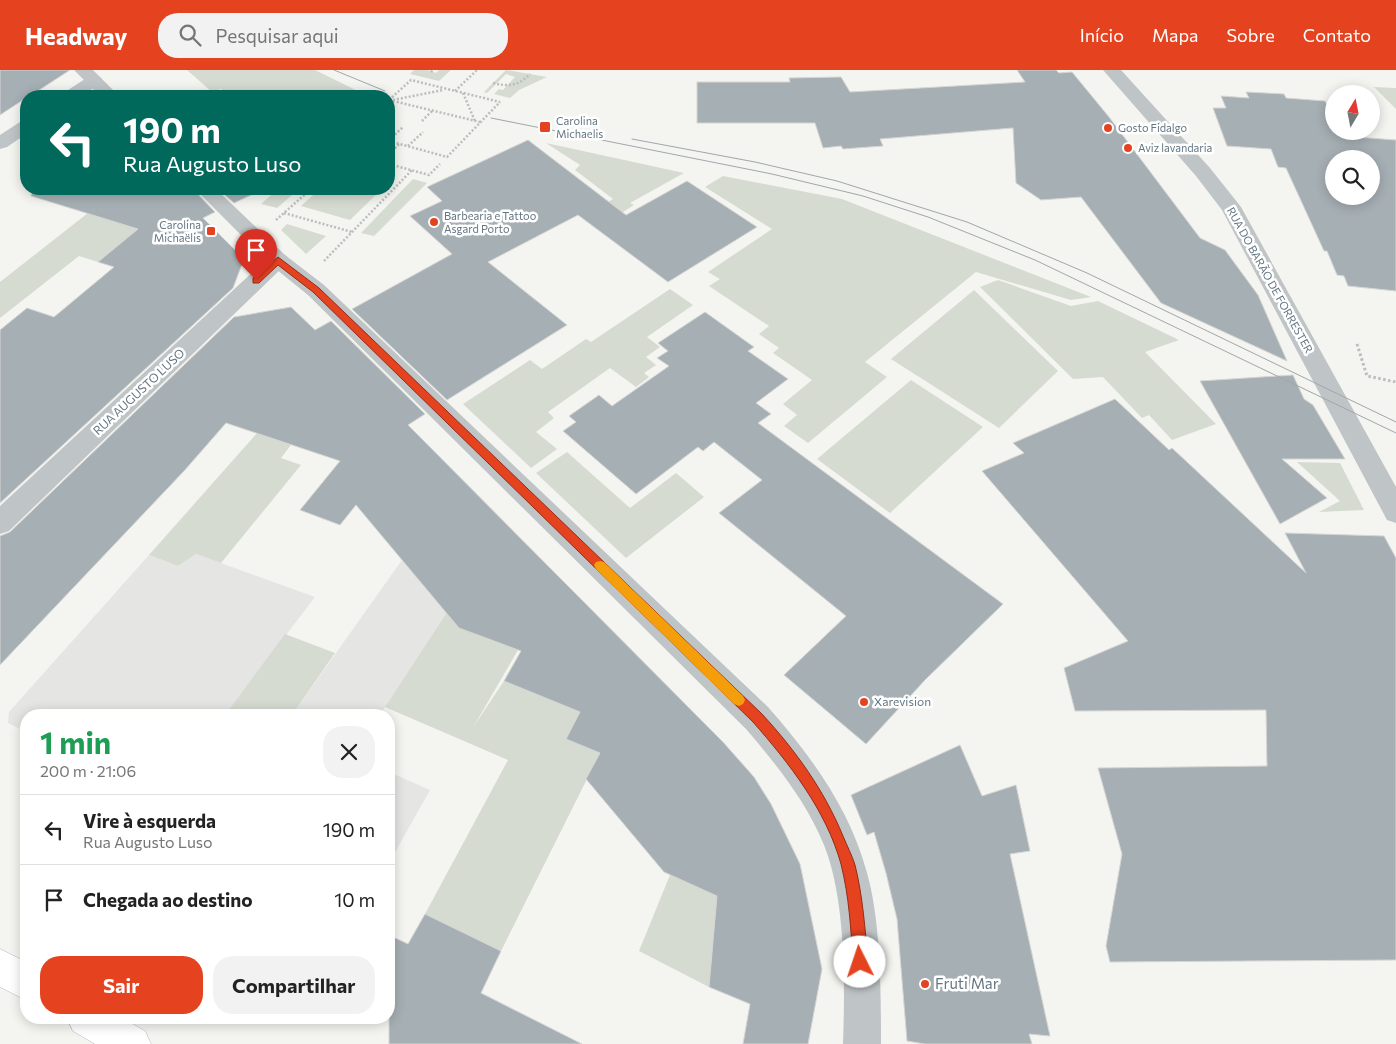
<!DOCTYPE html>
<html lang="pt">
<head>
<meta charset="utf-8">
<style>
	body { margin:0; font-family:Commissioner,sans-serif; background:#f2f2f2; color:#222; height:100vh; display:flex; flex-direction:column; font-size:19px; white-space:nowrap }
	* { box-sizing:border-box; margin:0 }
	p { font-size:16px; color:#767676 }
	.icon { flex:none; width:28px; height:28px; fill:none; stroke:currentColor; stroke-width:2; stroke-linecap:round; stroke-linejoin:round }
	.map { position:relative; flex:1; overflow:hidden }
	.panel { position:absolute; left:20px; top:639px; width:375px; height:315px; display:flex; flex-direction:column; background:#fff; border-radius:20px; box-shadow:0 2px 12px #0003 }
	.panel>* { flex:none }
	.hud { position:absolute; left:20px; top:20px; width:375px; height:105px; border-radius:20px; box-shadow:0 2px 12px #0003; background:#00695c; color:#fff; overflow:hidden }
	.needle { width:32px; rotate:10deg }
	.controls { position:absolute; left:1325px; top:15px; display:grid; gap:10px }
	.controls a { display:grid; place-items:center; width:55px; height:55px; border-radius:50%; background:#fff; box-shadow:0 2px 12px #0003; font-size:25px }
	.pin { position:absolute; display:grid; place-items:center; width:42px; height:42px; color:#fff; margin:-51px -21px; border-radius:50% 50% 50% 0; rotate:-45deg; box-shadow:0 0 5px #0007 }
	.pin .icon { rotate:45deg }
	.me { position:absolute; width:55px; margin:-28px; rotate:356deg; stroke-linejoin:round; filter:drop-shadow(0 0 4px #0008) }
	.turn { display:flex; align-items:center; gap:18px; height:105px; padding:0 20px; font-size:22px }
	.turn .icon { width:65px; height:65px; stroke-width:2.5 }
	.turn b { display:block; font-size:35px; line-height:42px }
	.round { display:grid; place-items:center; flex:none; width:52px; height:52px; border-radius:20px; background:#f2f2f2 }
	.headline { display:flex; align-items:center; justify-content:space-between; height:85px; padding:0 20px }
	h1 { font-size:30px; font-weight:700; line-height:38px; color:#1e9e55 }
	.button { display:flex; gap:10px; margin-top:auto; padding:10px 20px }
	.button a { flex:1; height:58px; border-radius:20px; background:#e54220; color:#fff; font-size:20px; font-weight:700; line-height:58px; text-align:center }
	.button a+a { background:#f2f2f2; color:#222 }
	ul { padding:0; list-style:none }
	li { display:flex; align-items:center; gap:15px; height:70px; padding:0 20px; border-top:1px solid #e0e0e0 }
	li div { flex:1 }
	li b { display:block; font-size:19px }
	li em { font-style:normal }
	header { display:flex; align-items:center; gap:30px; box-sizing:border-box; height:70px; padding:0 25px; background:#e54220; color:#fff }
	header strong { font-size:24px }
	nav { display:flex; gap:28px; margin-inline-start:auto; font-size:18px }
	.search { width:350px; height:45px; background:#f2f2f2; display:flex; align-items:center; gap:12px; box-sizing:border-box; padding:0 18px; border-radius:20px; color:#767676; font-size:19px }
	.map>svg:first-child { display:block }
	.built { fill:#e5e6e4 }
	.green { fill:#d6dbd1 }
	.building { fill:#a6afb4; stroke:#d5d5d3; fill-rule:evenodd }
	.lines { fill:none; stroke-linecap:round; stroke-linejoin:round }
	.secondary-casing { stroke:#b4b9bd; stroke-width:1 }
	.path-far1 { stroke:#bbbdbf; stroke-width:2.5; stroke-dasharray:2 2; stroke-linecap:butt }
	.path { stroke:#bbbdbf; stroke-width:3; stroke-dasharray:2.5 2.5; stroke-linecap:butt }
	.minor { fill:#bfc4c6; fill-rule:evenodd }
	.tertiary { fill:#bfc4c6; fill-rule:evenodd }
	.secondary { fill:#fff; fill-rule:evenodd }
	.tram { stroke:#a0a7ac; stroke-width:1 }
	.route { fill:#e54220; stroke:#952b15 }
	.slow { fill:#f59e0b }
	.poi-dot { fill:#e54220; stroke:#fff; stroke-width:2 }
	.labels { text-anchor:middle; stroke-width:5; stroke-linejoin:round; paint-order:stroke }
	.far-poi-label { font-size:11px; fill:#637682; stroke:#fff; text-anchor:start }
	.far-street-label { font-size:11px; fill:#637682; stroke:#fff }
	.street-label { font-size:12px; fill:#637682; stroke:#fff }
	.poi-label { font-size:12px; fill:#637682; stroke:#fff; text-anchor:start }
	.near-poi-label { font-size:15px; fill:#637682; stroke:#fff; text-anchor:start }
</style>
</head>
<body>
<header>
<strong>Headway</strong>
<div class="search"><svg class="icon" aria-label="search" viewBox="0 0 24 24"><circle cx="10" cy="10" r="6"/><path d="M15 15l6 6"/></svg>Pesquisar aqui</div>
<nav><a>Início</a><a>Mapa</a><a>Sobre</a><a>Contato</a></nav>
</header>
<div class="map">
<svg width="1396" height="974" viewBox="0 0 1396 974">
	<rect width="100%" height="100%" fill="#f4f4f0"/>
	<path class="built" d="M196 484 315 527 225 645H26V662L8 653 9 642 149 485 178 496Z
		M402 490 446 543 380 645H292Z
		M389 702 430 720 389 793Z"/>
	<path class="green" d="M187 0H315L368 26H230L221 19 212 22Z
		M414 0H427L436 3 439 0H451L439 11 410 4Z
		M506 0 547 7 519 20 510 28 494 24 499 19 503 20 515 7 506 4 487 23 484 22Z
		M1374 17 1396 18V39Z
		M546 73 684 103 630 133 634 135 620 144 605 134 613 129 575 100 580 95Z
		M723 106 842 129 1091 227 1071 230 976 202 865 292 887 307 808 373 784 356 797 345 783 334 812 310 773 283 779 278 759 264 769 256 709 216 720 209 708 202 772 159 705 117Z
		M413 109 427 113 374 166 361 163Z
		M278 119H299L277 138 261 134Z
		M320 119H382L350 150 301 136Z
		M88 143 138 159 98 192 79 186 0 248V212Z
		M287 154 326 166 306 184 281 160Z
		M998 210 1071 236 1098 231 1179 270 1145 282 1216 354 1172 370 1149 345 1142 348 1103 307 1073 309 980 217Z
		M670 219 693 235 647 267 660 277 646 287 656 295 644 303 649 307 636 317 610 298 548 342 554 348 536 362 557 379 531 398 463 334 530 290 542 299 586 269 591 272Z
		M974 220 1058 301 999 358 891 289Z
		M911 310 983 357 890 443 817 389Z
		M257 363 291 375 281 388 301 395 221 493 196 484 178 496 149 485Z
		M567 382 630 438 676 403 704 427 626 488 536 403Z
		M1297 392 1340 393 1364 440 1319 442 1340 431Z
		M456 528 477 565 518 580 474 656 504 611 580 642 566 669 600 683 501 881 425 844 508 690 385 637Z
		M285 564 335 583 292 645H225Z
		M670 805 701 818H718L709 917 639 881Z"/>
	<path class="building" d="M0 0H70L30 26H26V28L0 45Z
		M1017 0H1056L1059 3 1072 2 1109 47 1200 168 1225 180 1258 225 1287 291 1161 233 1081 127 1041 130 1016 113 1013 58 880 69 883 76 843 79 841 76 823 78 815 53H697V12H790L789 8 841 7 850 22 1025 12Z
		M1246 22 1284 24 1286 28 1325 31 1334 49V61H1340L1342 66 1396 70V221L1348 216 1344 206 1337 205 1327 181H1324L1286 98 1278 97 1271 79 1227 76 1213 38H1226L1221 26 1249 28ZM1334 89H1371V126H1334Z
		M528 70 626 145 687 111 757 157 668 212 578 145 488 192 567 255 447 330 352 239 452 184 410 146 442 131 427 117Z
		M32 119H193L215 142 203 148 244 189 233 218 0 433V260L27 238 54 247 114 197 98 192 138 159 31 126Z
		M218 119H264L234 133Z
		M291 237 315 260 331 251 425 344 408 355 723 672 754 707 771 734 800 794 822 899 808 974H743L750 934 709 917 717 826 664 802 586 709 600 683 566 669 580 642 504 611 521 581 459 558 356 435 340 455 300 440 340 391 226 353 184 401 0 595V466L10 462 234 247Z
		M705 242 754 277 748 281 788 309 756 333 771 344 758 353 1003 534 925 610 866 674 784 605 846 546 719 443 762 410 714 372 703 381 698 377 636 424 563 361 576 352 569 346 599 325 612 336 669 296 657 288 668 281 658 273Z
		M1293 305 1304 329 1313 335 1345 389H1282L1327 428 1280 454 1200 311Z
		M1115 329 1169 380 1172 378 1306 503 1285 463 1384 466 1396 488V890L1110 892 1106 876 1122 784 1098 698 1267 696 1266 640 1075 641 1064 598 1128 571 982 401 1024 383 1013 373Z
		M960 675 982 726 1016 715 1030 781 1010 784 1050 966 1029 964 1032 974H925L907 971 897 849 886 803 874 762 867 765 851 725Z
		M425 844 501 881 481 923 582 974H389V865L408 874Z"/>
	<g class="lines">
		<g class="secondary-casing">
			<path id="secondary" d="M0 879 26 892V930L0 917Z
				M67 948H122L145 961 151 974H95L73 961Z"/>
		</g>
		<path class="path-far1" d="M431 2 433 0
			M493 13C509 17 518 16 530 4
			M455 21 477 0
			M463 23 475 51
			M389 30 411 10 500 32
			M389 30 480 52
			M393 30 443 20
			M422 51 432 41
			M389 70 403 57
			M389 71 447 87 500 32
			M408 76 423 62
			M389 84 399 74
			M389 94 429 105 440 94
			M284 143 352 162
			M276 150 311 119
			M324 191 412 100"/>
		<path class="path" d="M1357 274 1367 306 1396 312"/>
		<path class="minor" d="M1103 0H1121L1210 98 1241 137 1396 417V453L1387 450 1222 140 1196 106Z
			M94 6 100 7 103 11 83 26H62L65 22 88 7Z
			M26 50V64L7 77 0 79V65L20 52Z
			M278 183 285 185 289 190 285 195 9 461 0 464V436L271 185Z"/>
		<path class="tertiary" d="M74 0H93L119 26H100Z
			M195 119H216L285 185 324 215 768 637C811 686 850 739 867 803 881 852 881 923 881 974H843C845 914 846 830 824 775 806 731 776 694 746 659L308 225 271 195Z"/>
		<use href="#secondary" class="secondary"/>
		<path class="tram" d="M334 0 385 21
			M491 48 772 104 863 126 928 147 1035 190 1396 363
			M632 69 755 92 837 111 967 152 1087 203 1396 352"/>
	</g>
	<path class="route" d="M278 187 319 218 762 644C796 681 824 720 843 766 847 776 852 785 855 795 863 827 865 859 868 892L866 898 860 900 855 898 853 892C851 859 849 826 841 794 826 740 789 693 753 652L313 222 278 195 259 213H253V208Z"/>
	<path class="slow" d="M600 491 604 492 743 626 745 630 743 634 739 636 734 634 596 499 594 495 596 492Z"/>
	<g class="poi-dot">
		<rect x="539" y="51" width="12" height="12" rx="2.5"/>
		<circle cx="1108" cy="58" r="5"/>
		<circle cx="1128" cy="78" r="5"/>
		<circle cx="434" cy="152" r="5"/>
		<rect x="206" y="156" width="10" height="10" rx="2.5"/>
		<circle cx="864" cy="632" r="5"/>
		<circle cx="925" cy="914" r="5"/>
	</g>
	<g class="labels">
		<g class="far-poi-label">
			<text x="556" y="55">Carolina<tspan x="556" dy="13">Michaelis</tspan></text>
			<text x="1118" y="62">Gosto Fidalgo</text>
			<text x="1138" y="82">Aviz lavandaria</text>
			<text x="444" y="150">Barbearia e Tattoo<tspan x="444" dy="13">Asgard Porto</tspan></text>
			<text x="201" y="159" text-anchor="end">Carolina<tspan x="201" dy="13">Michaëlis</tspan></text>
		</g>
		<g class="far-street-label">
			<text transform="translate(1270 210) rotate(61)" y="4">RUA DO BARÃO DE FORRESTER</text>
		</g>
		<g class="street-label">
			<text transform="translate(139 322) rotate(-43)" y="4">RUA AUGUSTO LUSO</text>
		</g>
		<g class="poi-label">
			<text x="874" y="636">Xarevision</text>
		</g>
		<g class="near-poi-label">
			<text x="935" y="919">Fruti Mar</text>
		</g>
	</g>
</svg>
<div class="controls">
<a><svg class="needle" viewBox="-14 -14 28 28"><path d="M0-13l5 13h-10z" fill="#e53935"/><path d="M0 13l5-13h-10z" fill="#767676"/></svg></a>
<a><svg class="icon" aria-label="search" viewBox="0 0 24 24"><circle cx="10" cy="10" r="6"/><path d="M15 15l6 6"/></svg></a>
</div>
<div class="pin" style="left:256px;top:210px;background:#d93025"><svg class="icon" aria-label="arrive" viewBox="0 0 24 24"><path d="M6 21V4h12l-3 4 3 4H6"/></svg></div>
<svg class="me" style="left:860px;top:892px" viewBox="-20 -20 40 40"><circle r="19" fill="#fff"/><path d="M0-13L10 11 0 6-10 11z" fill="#e54220"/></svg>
<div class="hud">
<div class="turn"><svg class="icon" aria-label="left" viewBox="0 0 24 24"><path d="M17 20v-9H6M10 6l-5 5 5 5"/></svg><div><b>190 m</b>Rua Augusto Luso</div></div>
</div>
<section class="panel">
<div class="headline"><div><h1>1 min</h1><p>200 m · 21:06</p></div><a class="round"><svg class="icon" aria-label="close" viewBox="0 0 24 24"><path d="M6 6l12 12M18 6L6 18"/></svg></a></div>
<ul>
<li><svg class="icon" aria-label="left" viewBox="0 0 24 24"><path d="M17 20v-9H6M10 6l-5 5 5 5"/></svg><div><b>Vire à esquerda</b><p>Rua Augusto Luso</p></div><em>190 m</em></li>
<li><svg class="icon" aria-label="arrive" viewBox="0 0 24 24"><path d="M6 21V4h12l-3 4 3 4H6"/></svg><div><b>Chegada ao destino</b></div><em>10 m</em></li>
</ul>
<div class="button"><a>Sair</a><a>Compartilhar</a></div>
</section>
</div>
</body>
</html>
